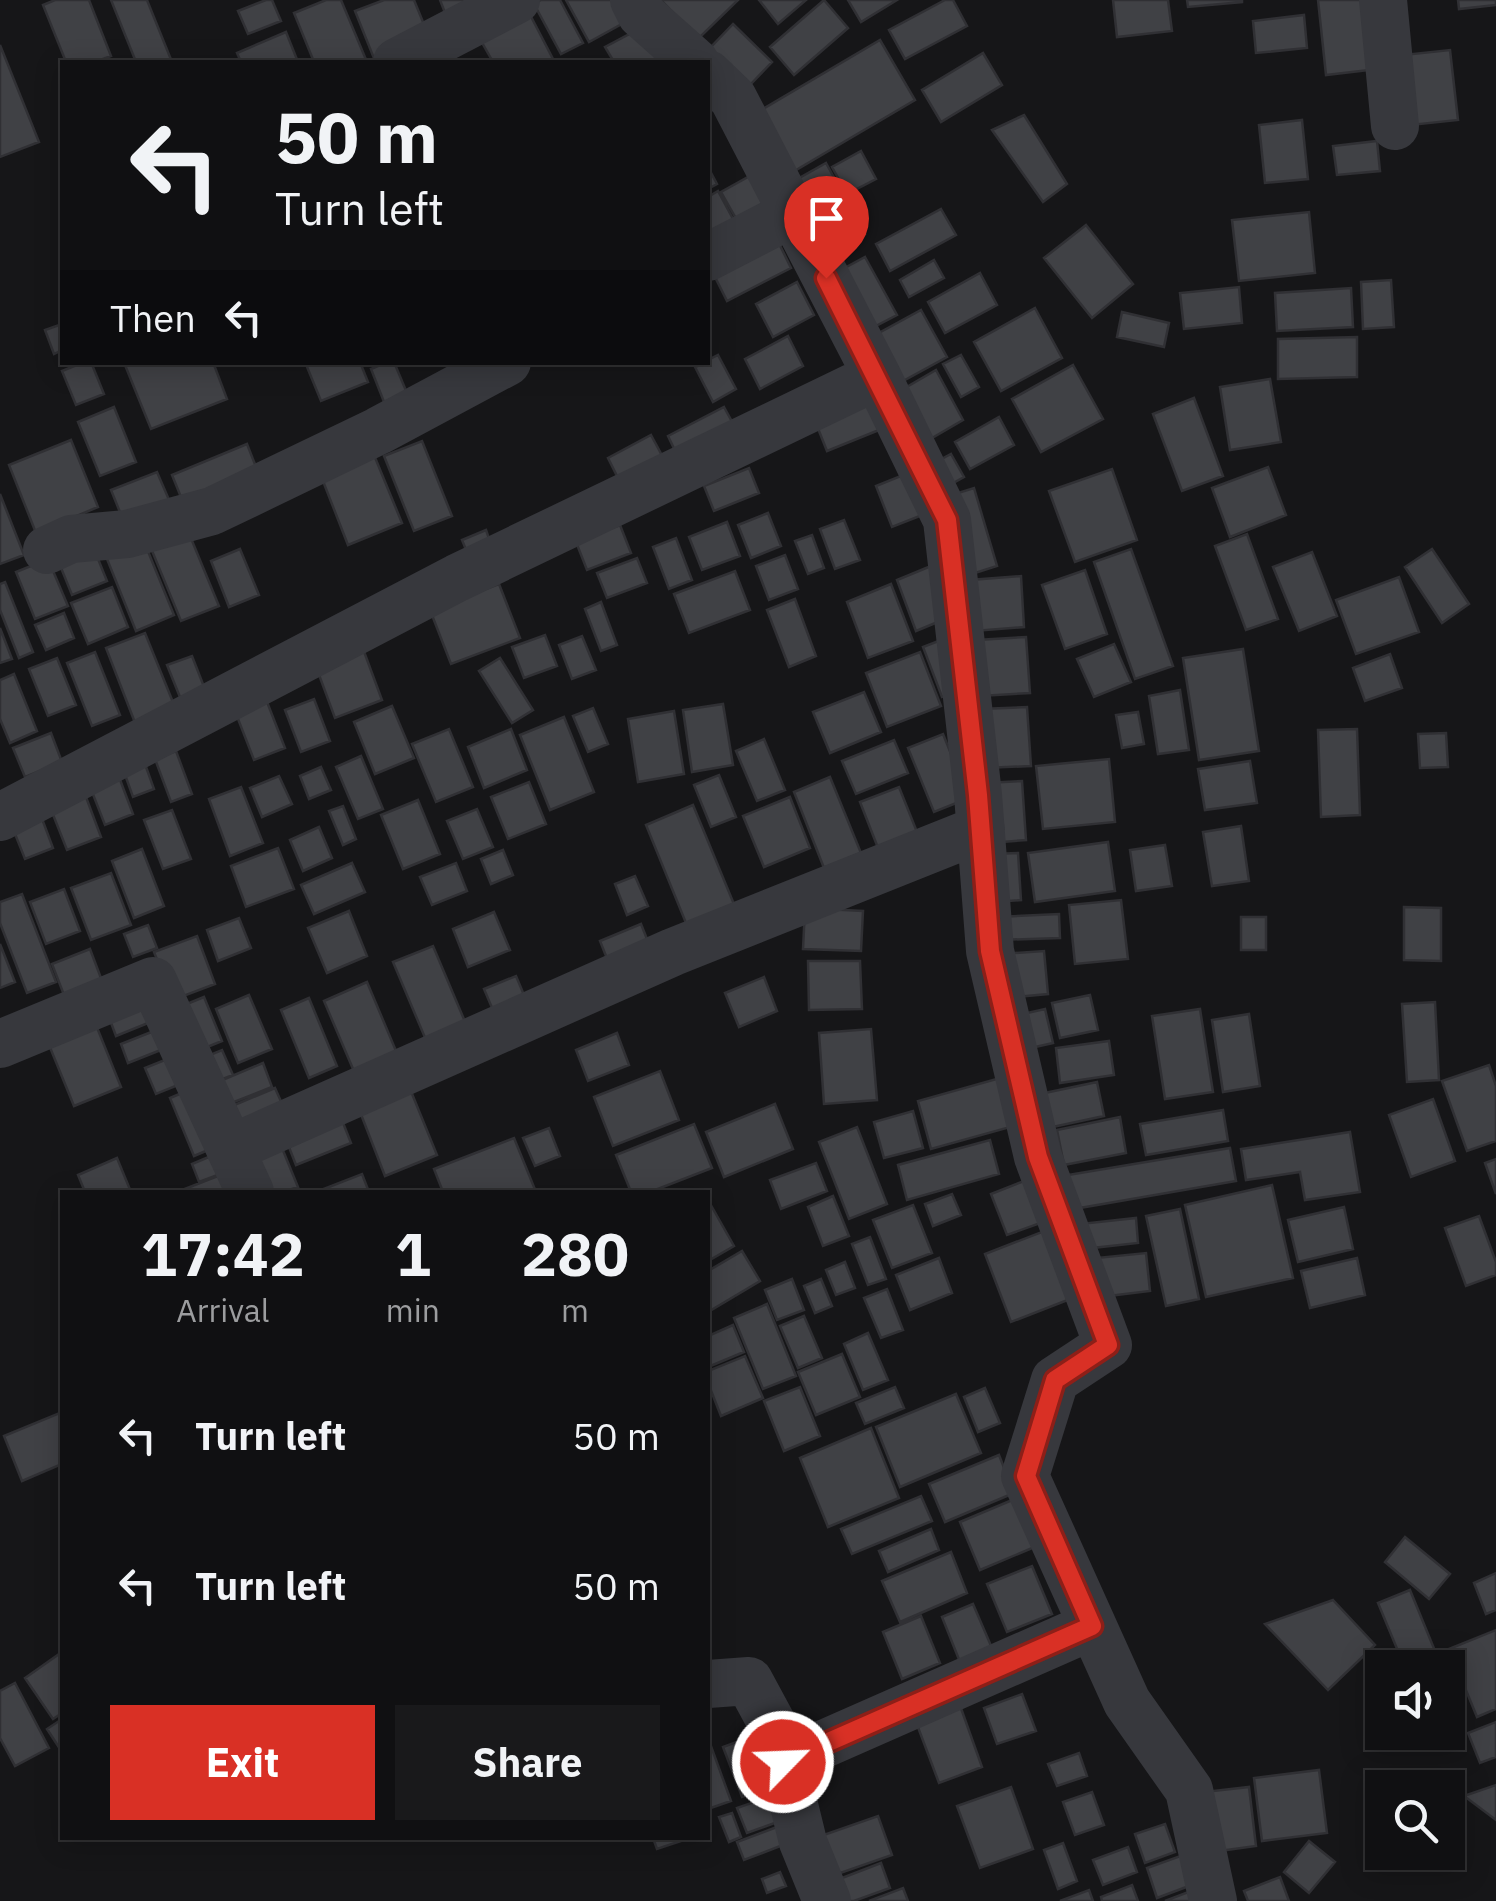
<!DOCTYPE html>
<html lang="en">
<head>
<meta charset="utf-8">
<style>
	body { margin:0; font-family:"IBM Plex Sans",sans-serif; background:#19191b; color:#f1f3f6; height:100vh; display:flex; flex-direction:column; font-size:38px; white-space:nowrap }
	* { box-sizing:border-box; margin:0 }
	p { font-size:32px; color:#9c9d9f }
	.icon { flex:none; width:55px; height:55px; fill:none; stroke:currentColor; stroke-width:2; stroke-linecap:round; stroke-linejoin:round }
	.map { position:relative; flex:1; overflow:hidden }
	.side { position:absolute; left:60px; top:1190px; width:650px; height:650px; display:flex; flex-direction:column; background:#101012; border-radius:0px; box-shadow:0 5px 25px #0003,0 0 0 2px #303032 }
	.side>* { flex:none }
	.guide { position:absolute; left:60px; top:60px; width:650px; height:305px; border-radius:0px; box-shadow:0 5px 25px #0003,0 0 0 2px #303032; background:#101012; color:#f1f3f6; overflow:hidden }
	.buttons { position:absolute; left:1365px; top:1650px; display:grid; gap:20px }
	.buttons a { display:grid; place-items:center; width:100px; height:100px; border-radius:0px; background:#101012; box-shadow:0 5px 25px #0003,0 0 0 2px #303032; font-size:50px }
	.pin { position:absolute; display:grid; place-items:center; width:85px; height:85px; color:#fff; margin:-102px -42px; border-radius:50% 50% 50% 0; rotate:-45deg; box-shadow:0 0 10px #0007 }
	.pin .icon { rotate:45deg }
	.me { position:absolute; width:110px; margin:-55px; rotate:66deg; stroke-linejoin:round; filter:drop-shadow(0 0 8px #0008) }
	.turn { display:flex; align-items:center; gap:35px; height:210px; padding:0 50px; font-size:45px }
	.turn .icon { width:130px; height:130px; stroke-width:2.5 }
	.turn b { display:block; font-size:70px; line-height:85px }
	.then { display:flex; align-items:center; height:95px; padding:0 50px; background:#0003; gap:20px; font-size:38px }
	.eta { display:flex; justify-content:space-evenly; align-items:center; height:170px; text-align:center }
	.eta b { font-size:60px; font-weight:800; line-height:70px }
	.button { display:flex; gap:20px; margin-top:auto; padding:20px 50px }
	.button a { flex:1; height:115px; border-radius:0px; background:#d93025; color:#fff; font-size:40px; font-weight:800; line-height:115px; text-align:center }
	.button a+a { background:#19191b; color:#f1f3f6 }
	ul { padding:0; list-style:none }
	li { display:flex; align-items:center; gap:30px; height:150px; padding:0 50px }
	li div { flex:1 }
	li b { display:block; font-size:38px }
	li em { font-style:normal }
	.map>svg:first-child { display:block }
	.building { fill:#404145; stroke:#303034; stroke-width:2.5 }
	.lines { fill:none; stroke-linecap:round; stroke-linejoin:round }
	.minor { stroke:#37383d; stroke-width:48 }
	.route-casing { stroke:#8d1f18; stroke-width:25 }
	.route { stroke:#d93025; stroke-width:18 }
</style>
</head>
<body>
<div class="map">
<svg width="1496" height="1901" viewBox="0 0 1496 1901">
	<rect width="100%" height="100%" fill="#161618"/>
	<path class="building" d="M55 0H89L111 56 95 62H66L43 5Z
		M111 0H147L172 62H136Z
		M266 0H272L281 21 248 34 238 11Z
		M326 0H341L367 62H314L294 13Z
		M384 0H414L430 39 375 61 355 11Z
		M440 0H480L449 23Z
		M541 0H560L583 43 561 54 534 4Z
		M566 0H618L629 20 589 42Z
		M661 0H738L698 39Z
		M759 0H806L778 24Z
		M824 0 848 28 794 75 770 47Z
		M848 0H897L861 22Z
		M945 0H953L967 26 905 59 889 30Z
		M1113 0H1168L1172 31 1117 37Z
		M1187 0H1242V2L1188 7Z
		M1318 0H1370L1378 69 1326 75Z
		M1458 0H1496V5L1459 9Z
		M525 5 553 59 547 62H493L476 32Z
		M1304 15 1307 48 1256 53 1253 21Z
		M733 24 772 62 749 86 710 48Z
		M639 29 658 62H614L605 47Z
		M286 32 298 62H241L237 53Z
		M880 40 915 100 791 173 756 113Z
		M0 45 39 142 0 157Z
		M1450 50 1458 120 1411 125 1403 55Z
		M983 53 1002 85 941 122 922 90Z
		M1024 115 1067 184 1043 202 992 130Z
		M1302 120 1308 179 1265 183 1259 125Z
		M1377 141 1380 171 1337 175 1333 146Z
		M861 151 876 179 847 194 832 167Z
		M826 163 865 234 833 252 794 181Z
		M708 167 717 184 708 189Z
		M757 172 779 210 742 229 721 192Z
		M718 191 740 232 708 249V197Z
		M941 209 956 235 890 271 876 244Z
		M1309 212 1315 273 1239 281 1232 220Z
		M1086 225 1133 284 1092 318 1044 258Z
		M772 229 791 268 727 301 708 263Z
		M865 257 897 315 870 329 839 271Z
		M934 260 944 278 909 297 900 280Z
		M980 273 997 305 945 333 928 302Z
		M1391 280 1394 327 1363 329 1361 282Z
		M797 282 814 315 773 337 756 304Z
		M1239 287 1242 323 1184 329 1180 293Z
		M1351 288 1353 327 1277 331 1275 293Z
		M1035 308 1062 358 1001 391 974 342Z
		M921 310 947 357 903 381 877 334Z
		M1122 312 1169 323 1164 347 1117 337Z
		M62 324V350L54 354 45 330Z
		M788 336 803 366 760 389 745 359Z
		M1357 337V377L1278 379V339Z
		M718 355 736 389 713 402 695 367 708 362V360Z
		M961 355 979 387 961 397 943 364Z
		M84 362H91L104 394 76 405 62 371Z
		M131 362H213L227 399 151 429 125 365Z
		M305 362H360L368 382 321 401Z
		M387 362H394L407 393 384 402 371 369Z
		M1073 365 1103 419 1041 452 1012 399Z
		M936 370 963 420 932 438 905 388Z
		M1270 379 1281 442 1230 450 1220 387Z
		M876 396 889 426 827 451 815 421Z
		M1194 398 1223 476 1182 491 1153 414Z
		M114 407 136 462 100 476 78 422Z
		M724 407 736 429 679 459 668 436Z
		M999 417 1014 445 970 469 955 442Z
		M651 435 665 461 621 484 608 458Z
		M71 440 98 507 36 533 9 465Z
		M422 441 452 516 414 531 384 456Z
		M247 444 262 482 187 512 172 475Z
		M951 454 964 477 946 487 934 463Z
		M374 455 402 523 348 545 321 476Z
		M1268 467 1286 515 1230 537 1212 488Z
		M749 468 759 493 714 511 704 486Z
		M1112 469 1137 540 1075 562 1049 491Z
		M913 471 930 512 892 527 876 486Z
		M157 472 173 509 126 527 111 490Z
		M974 488 997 566 969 575 945 497Z
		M0 494 24 555 0 564Z
		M768 513 781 546 751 558 738 525Z
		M844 520 860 560 835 569 820 529Z
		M727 522 740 556 702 570 689 537Z
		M620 525 631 553 587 570 576 542Z
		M486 530 494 553 471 562 462 540Z
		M188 531 219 606 181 621 150 546Z
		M1247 534 1278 619 1246 630 1215 546Z
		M812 535 824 568 808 574 795 541Z
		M676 538 692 580 669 589 653 547Z
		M143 539 174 615 136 631 105 554Z
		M92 544 107 581 72 595 57 558Z
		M240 549 259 595 229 607 211 561Z
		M1131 549 1173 666 1135 679 1094 562Z
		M1432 549 1469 604 1442 623 1405 567Z
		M1312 552 1337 616 1299 631 1273 567Z
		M785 555 798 589 769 600 756 566Z
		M637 558 647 583 607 598 597 573Z
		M48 559 68 606 35 619 16 572Z
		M931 566 950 617 916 631 897 580Z
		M1085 570 1107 634 1065 649 1042 585Z
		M735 571 750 610 689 633 674 594Z
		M1021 576 1024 627 974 631 970 580Z
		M1399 577 1419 632 1356 654 1336 600Z
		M5 582 33 652 19 658 0 610V584Z
		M499 584 520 638 451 664 430 610Z
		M891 584 913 641 868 658 847 602Z
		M112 587 128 627 88 644 71 603Z
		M795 599 816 656 789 667 767 610Z
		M601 602 617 645 601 651 585 609Z
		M64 613 74 638 46 650 35 625Z
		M0 628 12 659 0 663Z
		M145 633 179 717 139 733 106 648Z
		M545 635 557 666 524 678 512 647Z
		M954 635 963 689 942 697 923 647Z
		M582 636 596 670 572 679 559 645Z
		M1026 637 1030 693 980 696 977 640Z
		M359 638 382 700 335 718 312 656Z
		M1114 644 1131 682 1094 697 1077 659Z
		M1243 649 1259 751 1199 760 1183 658Z
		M95 652 120 715 92 726 67 663Z
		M920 652 941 706 887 727 866 673Z
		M1390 654 1402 688 1365 701 1353 668Z
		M192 656 208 697 184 707 167 665Z
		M57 658 76 705 48 716 29 669Z
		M500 658 533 710 512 723 479 671Z
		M14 674 37 731 10 743 0 719V680Z
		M262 689 285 748 254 760 231 701Z
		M1180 690 1189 750 1158 754 1149 696Z
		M864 692 881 732 830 753 813 712Z
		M314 699 330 741 301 752 285 710Z
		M723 704 733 765 692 772 683 710Z
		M392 706 414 758 375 774 354 722Z
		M1027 707 1031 766 984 768 980 709Z
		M593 708 608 744 588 752 573 716Z
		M674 711 684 774 638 782 628 719Z
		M1138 712 1144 744 1122 748 1116 715Z
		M564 717 594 792 550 810 520 735Z
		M449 729 473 787 436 802 412 744Z
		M511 729 527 770 484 788 468 747Z
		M1357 729 1360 815 1321 817 1318 730Z
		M51 733 62 762 25 777 13 748Z
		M1446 733 1448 767 1420 768 1418 734Z
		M943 734 969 798 934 812 908 748Z
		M764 739 785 790 757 801 736 751Z
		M894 740 908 773 856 794 842 761Z
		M176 751 192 794 171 802 155 759Z
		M361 756 383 809 358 819 336 767Z
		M1109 759 1115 822 1043 829 1036 766Z
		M1250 761 1257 803 1205 810 1198 769Z
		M145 764 154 789 133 797 124 772Z
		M321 767 331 790 309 799 300 776Z
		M116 769 133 814 105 825 87 779Z
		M719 775 736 817 711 827 694 785Z
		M279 776 292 804 262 817 250 788Z
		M830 777 861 853 824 868 794 792Z
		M1022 781 1026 840 990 843 986 783Z
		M529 782 546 824 508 839 491 797Z
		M241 787 263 843 230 856 209 799Z
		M899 787 919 837 880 853 860 802Z
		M83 789 101 837 67 850 48 802Z
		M790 797 810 848 764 867 743 816Z
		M418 800 440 854 403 869 381 815Z
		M693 805 736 909 688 928 646 825Z
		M343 806 356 839 343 845 329 811Z
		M38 808 53 848 25 859 9 819Z
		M477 809 493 847 463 859 447 821Z
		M172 810 191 859 163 869 144 820Z
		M1241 826 1249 881 1212 886 1203 832Z
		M319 827 332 858 303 871 290 840Z
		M1108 842 1115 891 1035 902 1028 853Z
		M1165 845 1172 886 1136 891 1130 850Z
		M278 848 294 889 246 907 231 866Z
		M142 849 164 906 134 918 112 861Z
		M503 850 513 875 491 884 481 859Z
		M1018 853 1021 900 996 902 993 854Z
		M352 863 365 892 314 914 301 885Z
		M456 863 467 891 432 905 420 877Z
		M111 873 131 925 91 940 71 888Z
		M635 876 648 906 627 915 615 884Z
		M64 889 80 931 46 944 30 902Z
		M22 894 56 982 27 993 0 923V902Z
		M1121 900 1128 959 1075 964 1069 905Z
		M1404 907 1441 908V961L1404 960Z
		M805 908 863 911 861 951 803 949Z
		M349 911 367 956 327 973 308 928Z
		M494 912 510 950 468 967 453 929Z
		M1059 914 1060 938 998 940 997 917Z
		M1241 917H1266V950H1241Z
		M239 918 251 948 218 961 207 930Z
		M641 924 653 954 612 971 600 941Z
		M148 925 157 948 133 957 124 934Z
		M197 936 215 984 173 1000 154 952Z
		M0 944 15 982 0 988Z
		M433 946 466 1024 426 1040 393 962Z
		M90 949 107 994 69 1008 52 964Z
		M1044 951 1048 994 1006 998 1002 954Z
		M808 961H860L862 1009 809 1010Z
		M516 976 527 1002 495 1015 484 989Z
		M764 977 777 1011 739 1027 725 993Z
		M367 982 399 1058 356 1076 324 1001Z
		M148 995 158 1019 116 1036 107 1012Z
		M249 995 272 1049 238 1063 216 1009Z
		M1090 995 1098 1030 1060 1038 1052 1003Z
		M204 997 222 1041 195 1052 177 1008Z
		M309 998 337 1066 309 1078 281 1010Z
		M1435 1002 1439 1080 1407 1082 1402 1004Z
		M1045 1009 1053 1043 1022 1050 1014 1016Z
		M1200 1009 1213 1092 1165 1099 1152 1016Z
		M1249 1014 1260 1086 1223 1092 1212 1020Z
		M96 1025 121 1087 74 1106 49 1045Z
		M164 1027 171 1046 128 1063 121 1044Z
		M871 1029 877 1100 824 1104 819 1033Z
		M617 1033 629 1065 588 1081 576 1050Z
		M1109 1041 1114 1075 1060 1083 1056 1048Z
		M222 1050 233 1075 210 1084 200 1059Z
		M177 1055 188 1081 156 1094 145 1068Z
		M263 1063 272 1087 229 1104 220 1081Z
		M1489 1065 1496 1086V1141L1467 1151 1442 1081Z
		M660 1071 679 1120 613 1146 594 1097Z
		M1000 1078 1014 1126 931 1149 918 1101Z
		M406 1079 437 1155 385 1176 355 1099Z
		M1097 1082 1104 1116 1048 1128 1040 1094Z
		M196 1087 220 1145 194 1156 170 1098Z
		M275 1088 288 1117 238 1139 225 1109Z
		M1433 1099 1455 1161 1411 1177 1389 1115Z
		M775 1104 793 1149 724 1177 706 1132Z
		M338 1110 351 1143 296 1165 283 1132Z
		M1223 1110 1228 1141 1146 1155 1140 1124Z
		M913 1111 923 1148 884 1158 874 1122Z
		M1120 1117 1126 1153 1064 1165 1057 1130Z
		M694 1124 712 1168 650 1192H631L616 1155Z
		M857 1127 887 1204 849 1219 819 1142Z
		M549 1128 560 1156 535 1166 523 1138Z
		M1350 1132 1360 1192 1305 1200 1300 1172 1246 1180 1241 1149Z
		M514 1138 536 1192H443L434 1169Z
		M990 1140 999 1174 907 1200 898 1165Z
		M280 1143 298 1187 283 1192H269L254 1153Z
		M1230 1148 1236 1181 1074 1209 1068 1175Z
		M223 1151 231 1170 199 1182 192 1164Z
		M117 1158 131 1192H85L78 1175Z
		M1496 1159V1194L1485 1163Z
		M816 1163 827 1191 781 1209 770 1180Z
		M228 1172 236 1192H177Z
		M362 1174 369 1192H316Z
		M1029 1179 1046 1221 1007 1235 991 1194Z
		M1272 1185 1293 1278 1206 1297 1185 1205Z
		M952 1194 961 1215 933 1226 925 1204Z
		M833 1196 849 1236 823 1246 808 1207Z
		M708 1200 734 1246 708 1261Z
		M913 1205 932 1253 892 1268 873 1220Z
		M1344 1207 1353 1249 1298 1262 1288 1220Z
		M1180 1209 1199 1299 1166 1306 1146 1216Z
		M1479 1216 1496 1262V1275L1466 1286 1445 1228Z
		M1136 1218 1138 1243 1083 1249 1080 1224Z
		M1052 1228 1078 1296 1011 1322 985 1254Z
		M870 1237 886 1279 868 1285 852 1244Z
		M742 1251 760 1281 708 1312V1271Z
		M1146 1253 1150 1291 1100 1297 1096 1258Z
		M939 1258 952 1293 910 1310 896 1275Z
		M1357 1258 1365 1295 1310 1308 1301 1271Z
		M845 1262 855 1288 836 1295 826 1270Z
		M792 1279 804 1310 777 1320 765 1290Z
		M821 1279 832 1306 815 1313 804 1286Z
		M887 1289 903 1330 881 1338 864 1298Z
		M767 1304 796 1376 763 1389 734 1318Z
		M804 1316 822 1358 798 1368 780 1326Z
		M733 1325 744 1352 708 1367V1336Z
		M868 1333 888 1380 863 1390 844 1344Z
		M842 1354 860 1397 816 1415 798 1372Z
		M745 1356 763 1398 721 1416 708 1383V1371Z
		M800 1387 820 1436 784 1451 764 1401Z
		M895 1387 904 1408 865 1424 856 1403Z
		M985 1388 1000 1423 978 1432 964 1397Z
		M956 1394 981 1453 900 1487 876 1427Z
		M62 1412V1464L22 1481 4 1436Z
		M871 1428 899 1498 828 1527 800 1458Z
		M999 1455 1014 1493 945 1522 929 1484Z
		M921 1496 932 1521 852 1554 841 1529Z
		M1017 1498 1037 1546 980 1570 960 1522Z
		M931 1529 939 1550 888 1572 879 1551Z
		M1405 1537 1450 1574 1429 1599 1385 1562Z
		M951 1552 967 1593 900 1622 882 1581Z
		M1032 1566 1052 1614 1007 1632 987 1584Z
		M1496 1573V1610L1486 1614 1474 1583Z
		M1410 1590 1442 1668H1405L1378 1603Z
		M1333 1600 1375 1645 1328 1690 1265 1624Z
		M973 1604 992 1648 960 1662 942 1617Z
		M921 1616 940 1663 902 1679 883 1632Z
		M1496 1630V1709L1477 1717 1449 1649Z
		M62 1652V1713L53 1719 25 1678Z
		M1448 1681 1462 1717 1448 1723Z
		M15 1683 49 1748 15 1766 0 1738V1691Z
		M1022 1694 1036 1731 997 1744 984 1708Z
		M957 1697 982 1767 939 1783 913 1714Z
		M62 1719V1752L47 1729Z
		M1496 1722V1757L1480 1763 1468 1733Z
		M750 1737 769 1788 742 1797 723 1747Z
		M708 1738 731 1801 708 1809Z
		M1079 1753 1087 1776 1057 1786 1048 1764Z
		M1319 1770 1327 1833 1262 1841 1254 1778Z
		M1496 1785V1820L1464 1796Z
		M1011 1787 1033 1849 980 1868 957 1806Z
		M1249 1787 1256 1846 1212 1852 1204 1792Z
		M1092 1792 1104 1825 1075 1835 1063 1802Z
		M774 1795 783 1820 747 1833 737 1808Z
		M732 1813 741 1837 729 1842 719 1817Z
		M878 1816 892 1855 829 1877 815 1838Z
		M1165 1824 1175 1852 1145 1863 1135 1834Z
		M777 1827 783 1845 744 1860 737 1842Z
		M653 1838H683L684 1840 657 1849Z
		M1309 1841 1335 1862 1309 1893 1284 1872Z
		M1063 1843 1077 1881 1058 1889 1044 1850Z
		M1128 1847 1137 1872 1103 1885 1093 1860Z
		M1186 1854 1197 1883 1157 1898 1147 1868Z
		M881 1863 890 1888 854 1901H836L829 1883Z
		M780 1872 786 1886 767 1893 762 1879Z
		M1280 1877 1289 1901H1248L1244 1891Z
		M1132 1885 1138 1901H1102L1101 1897Z
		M903 1888 908 1901H869Z
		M1196 1889 1201 1901H1165Z
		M1089 1890 1093 1901H1060Z"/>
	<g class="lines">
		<path class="minor" d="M634 0 641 14 695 62
			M1383 0 1395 126
			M397 62 516 0
			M708 74 733 98 877 376 947 520 978 795 990 951 1038 1157 1108 1345 1055 1380 1025 1476 1127 1702 1189 1790 1213 1901
			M708 257 793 213
			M47 550 71 539 127 534 212 511 378 431 507 362
			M0 817 457 578 877 376
			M0 1044 153 981 250 1192
			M230 1149 673 952 981 829
			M708 1684 749 1681 776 1731 803 1842 827 1901
			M783 1762 1092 1626"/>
	</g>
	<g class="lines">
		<g class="route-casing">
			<path id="route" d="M783 1762 1092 1626 1026 1476 1055 1380 1108 1345 1038 1157 990 951 978 795 947 520 826 278"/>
		</g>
		<use href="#route" class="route"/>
	</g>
</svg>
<div class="buttons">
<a><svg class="icon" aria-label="sound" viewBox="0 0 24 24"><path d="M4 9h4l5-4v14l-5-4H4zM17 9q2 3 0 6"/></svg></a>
<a><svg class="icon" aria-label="search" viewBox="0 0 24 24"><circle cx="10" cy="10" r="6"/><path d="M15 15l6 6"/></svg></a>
</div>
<div class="pin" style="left:826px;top:278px;background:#d93025"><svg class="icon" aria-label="arrive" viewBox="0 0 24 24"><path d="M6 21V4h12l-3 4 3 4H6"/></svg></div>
<svg class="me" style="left:783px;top:1762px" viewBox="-20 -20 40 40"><circle r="17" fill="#d93025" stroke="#fff" stroke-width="3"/><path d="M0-11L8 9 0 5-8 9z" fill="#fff"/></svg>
<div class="guide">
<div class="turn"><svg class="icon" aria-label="left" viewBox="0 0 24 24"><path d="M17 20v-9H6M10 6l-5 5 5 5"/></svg><div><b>50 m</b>Turn left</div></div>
<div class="then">Then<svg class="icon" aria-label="left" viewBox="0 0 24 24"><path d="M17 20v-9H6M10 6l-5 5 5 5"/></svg></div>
</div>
<section class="side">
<div class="eta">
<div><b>17:42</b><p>Arrival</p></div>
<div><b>1</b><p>min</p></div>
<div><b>280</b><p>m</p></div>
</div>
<ul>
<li><svg class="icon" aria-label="left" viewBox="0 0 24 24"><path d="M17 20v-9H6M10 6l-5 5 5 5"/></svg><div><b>Turn left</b></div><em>50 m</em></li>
<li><svg class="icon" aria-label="left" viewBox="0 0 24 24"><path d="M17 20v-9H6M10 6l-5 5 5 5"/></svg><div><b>Turn left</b></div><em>50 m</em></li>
</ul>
<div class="button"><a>Exit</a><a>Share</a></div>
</section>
</div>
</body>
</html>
